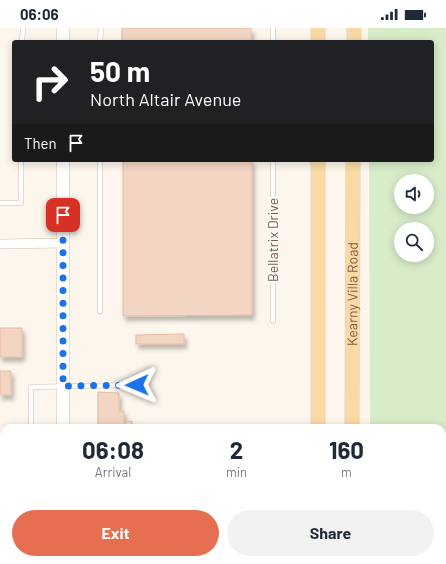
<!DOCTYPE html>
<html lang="en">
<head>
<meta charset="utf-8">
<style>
	body { margin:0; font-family:Barlow,sans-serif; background:#f2f2f3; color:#1f2937; height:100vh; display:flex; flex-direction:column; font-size:15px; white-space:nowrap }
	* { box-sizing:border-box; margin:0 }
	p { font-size:13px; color:#747a83 }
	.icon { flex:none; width:22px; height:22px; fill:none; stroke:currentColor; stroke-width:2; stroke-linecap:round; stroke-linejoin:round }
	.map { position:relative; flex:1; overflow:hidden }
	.sheet { position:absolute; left:0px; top:396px; width:446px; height:140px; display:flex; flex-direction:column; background:#fff; border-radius:12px 12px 0 0; box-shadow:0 2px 10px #0003 }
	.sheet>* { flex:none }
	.banner { position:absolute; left:12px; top:12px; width:422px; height:122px; border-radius:4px; box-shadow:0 2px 10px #0003; background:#202124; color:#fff; overflow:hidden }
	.fabs { position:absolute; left:394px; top:146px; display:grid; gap:8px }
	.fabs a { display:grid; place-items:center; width:40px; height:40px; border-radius:50%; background:#fff; box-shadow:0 2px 10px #0003; font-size:20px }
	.pin { position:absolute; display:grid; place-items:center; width:34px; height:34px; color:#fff; margin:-17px; border-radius:8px; box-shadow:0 2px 6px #0006 }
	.me { position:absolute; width:44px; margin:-22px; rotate:269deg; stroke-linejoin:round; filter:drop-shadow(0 0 3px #0008) }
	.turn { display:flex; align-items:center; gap:14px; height:84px; padding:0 12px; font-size:18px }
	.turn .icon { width:52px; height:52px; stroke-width:2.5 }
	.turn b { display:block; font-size:28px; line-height:34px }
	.then { display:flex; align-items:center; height:38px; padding:0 12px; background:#0003; gap:8px; font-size:15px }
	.eta { display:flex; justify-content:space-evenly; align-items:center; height:68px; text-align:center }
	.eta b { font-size:24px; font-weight:700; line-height:28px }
	.button { display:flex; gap:8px; margin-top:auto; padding:8px 12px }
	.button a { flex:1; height:46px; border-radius:24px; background:#e76f51; color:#fff; font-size:16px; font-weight:700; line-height:46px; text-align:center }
	.button a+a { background:#f2f2f3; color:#1f2937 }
	.status { display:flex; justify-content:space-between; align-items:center; height:28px; padding:0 20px; background:#fff; direction:ltr }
	.status svg { height:11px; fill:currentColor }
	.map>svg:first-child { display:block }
	.green { fill:#d8ecc9; fill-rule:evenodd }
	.building { fill:#f3d5c3; stroke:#e6bba3; filter:url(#shadow) }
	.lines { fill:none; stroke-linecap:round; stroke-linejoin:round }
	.lane-casing { stroke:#d1beb0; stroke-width:5.5 }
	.street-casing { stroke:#d1beb0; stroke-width:10 }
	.secondary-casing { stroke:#d6c0b0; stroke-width:13 }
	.primary-casing { stroke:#dad1cd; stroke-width:15 }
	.lane { stroke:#fff; stroke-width:4.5 }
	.street { stroke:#fff; stroke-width:9 }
	.secondary { stroke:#fff; stroke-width:12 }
	.primary { stroke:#fbd9a5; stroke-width:14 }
	.route { stroke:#1a73e8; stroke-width:7; stroke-dasharray:0 12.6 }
	.labels { text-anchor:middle; stroke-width:4; stroke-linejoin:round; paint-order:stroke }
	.street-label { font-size:14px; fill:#7a5c4d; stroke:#fffaf3 }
</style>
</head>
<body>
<div class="status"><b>06:06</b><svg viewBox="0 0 49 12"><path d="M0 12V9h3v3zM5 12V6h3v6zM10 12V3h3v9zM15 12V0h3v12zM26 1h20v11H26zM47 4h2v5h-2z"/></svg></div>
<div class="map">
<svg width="446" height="536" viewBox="0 0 446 536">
	<defs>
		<filter id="shadow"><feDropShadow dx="2.5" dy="4.5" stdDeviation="2" flood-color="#0004"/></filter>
	</defs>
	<rect width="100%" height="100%" fill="#fdf6ec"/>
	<path class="green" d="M368 0H446V536H377V532H442V400H370L369 132H432V14H368ZM401 153H427V179H401ZM401 201H427V227H401Z"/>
	<path class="building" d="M122 0H251V14H122Z
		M123 132H252V287L123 288Z
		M0 300H22V329H0Z
		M184 306V316H136V307Z
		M0 343H11V367H0Z
		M98 364 119 365V383H124V400H98Z
		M132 393V400H125V394Z
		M195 532H243V536H195Z"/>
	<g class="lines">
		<g class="lane-casing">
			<path id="lane" d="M273 0V14
				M22 14 23 0
				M100 14 101 0
				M100 132V283
				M273 132V293
				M0 175H21V132
				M31 399V359L137 357
				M0 523 4 465
				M95 536V532
				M179 536V532
				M252 536V532"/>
		</g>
		<g class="street-casing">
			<path id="street" d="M0 216 63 215"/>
		</g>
		<g class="secondary-casing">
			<path id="secondary" d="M63 0V14
				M63 132V400
				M0 444H4"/>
		</g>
		<g class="primary-casing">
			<g id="primary">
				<path d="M318 0V14"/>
				<path d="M354 0V14"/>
				<path d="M318 400V132"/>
				<path id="s1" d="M352 400 353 132"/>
				<path d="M321 532V536"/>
				<path d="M355 532 358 536"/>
				<path d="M307 536V532"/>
			</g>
		</g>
		<use href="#lane" class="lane"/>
		<use href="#street" class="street"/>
		<use href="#secondary" class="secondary"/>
		<use href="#primary" class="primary"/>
	</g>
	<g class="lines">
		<path class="route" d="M63 187V358L137 357"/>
	</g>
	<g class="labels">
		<g class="street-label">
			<text transform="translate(273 212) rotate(-90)" y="5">Bellatrix Drive</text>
			<text dy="5" stroke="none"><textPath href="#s1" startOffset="134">Kearny Villa Road</textPath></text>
		</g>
	</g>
</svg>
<div class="fabs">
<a><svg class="icon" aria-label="sound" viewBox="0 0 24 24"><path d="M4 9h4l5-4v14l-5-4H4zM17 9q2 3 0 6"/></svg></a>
<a><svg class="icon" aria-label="search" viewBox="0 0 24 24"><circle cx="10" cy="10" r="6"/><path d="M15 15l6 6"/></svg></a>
</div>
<div class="pin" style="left:63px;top:187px;background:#d93025"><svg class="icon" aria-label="arrive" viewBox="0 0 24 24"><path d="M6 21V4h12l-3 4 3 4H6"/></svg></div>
<svg class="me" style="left:137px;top:357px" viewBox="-20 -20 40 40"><path d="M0-17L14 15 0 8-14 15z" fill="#1a73e8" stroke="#fff" stroke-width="4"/></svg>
<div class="banner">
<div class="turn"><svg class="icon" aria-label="right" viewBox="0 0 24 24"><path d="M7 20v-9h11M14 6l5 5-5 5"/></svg><div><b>50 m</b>North Altair Avenue</div></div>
<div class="then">Then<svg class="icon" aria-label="arrive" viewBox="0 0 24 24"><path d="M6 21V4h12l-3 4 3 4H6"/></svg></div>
</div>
<section class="sheet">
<div class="eta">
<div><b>06:08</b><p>Arrival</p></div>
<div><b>2</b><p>min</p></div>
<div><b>160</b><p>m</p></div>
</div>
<div class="button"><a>Exit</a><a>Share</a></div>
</section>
</div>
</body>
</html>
